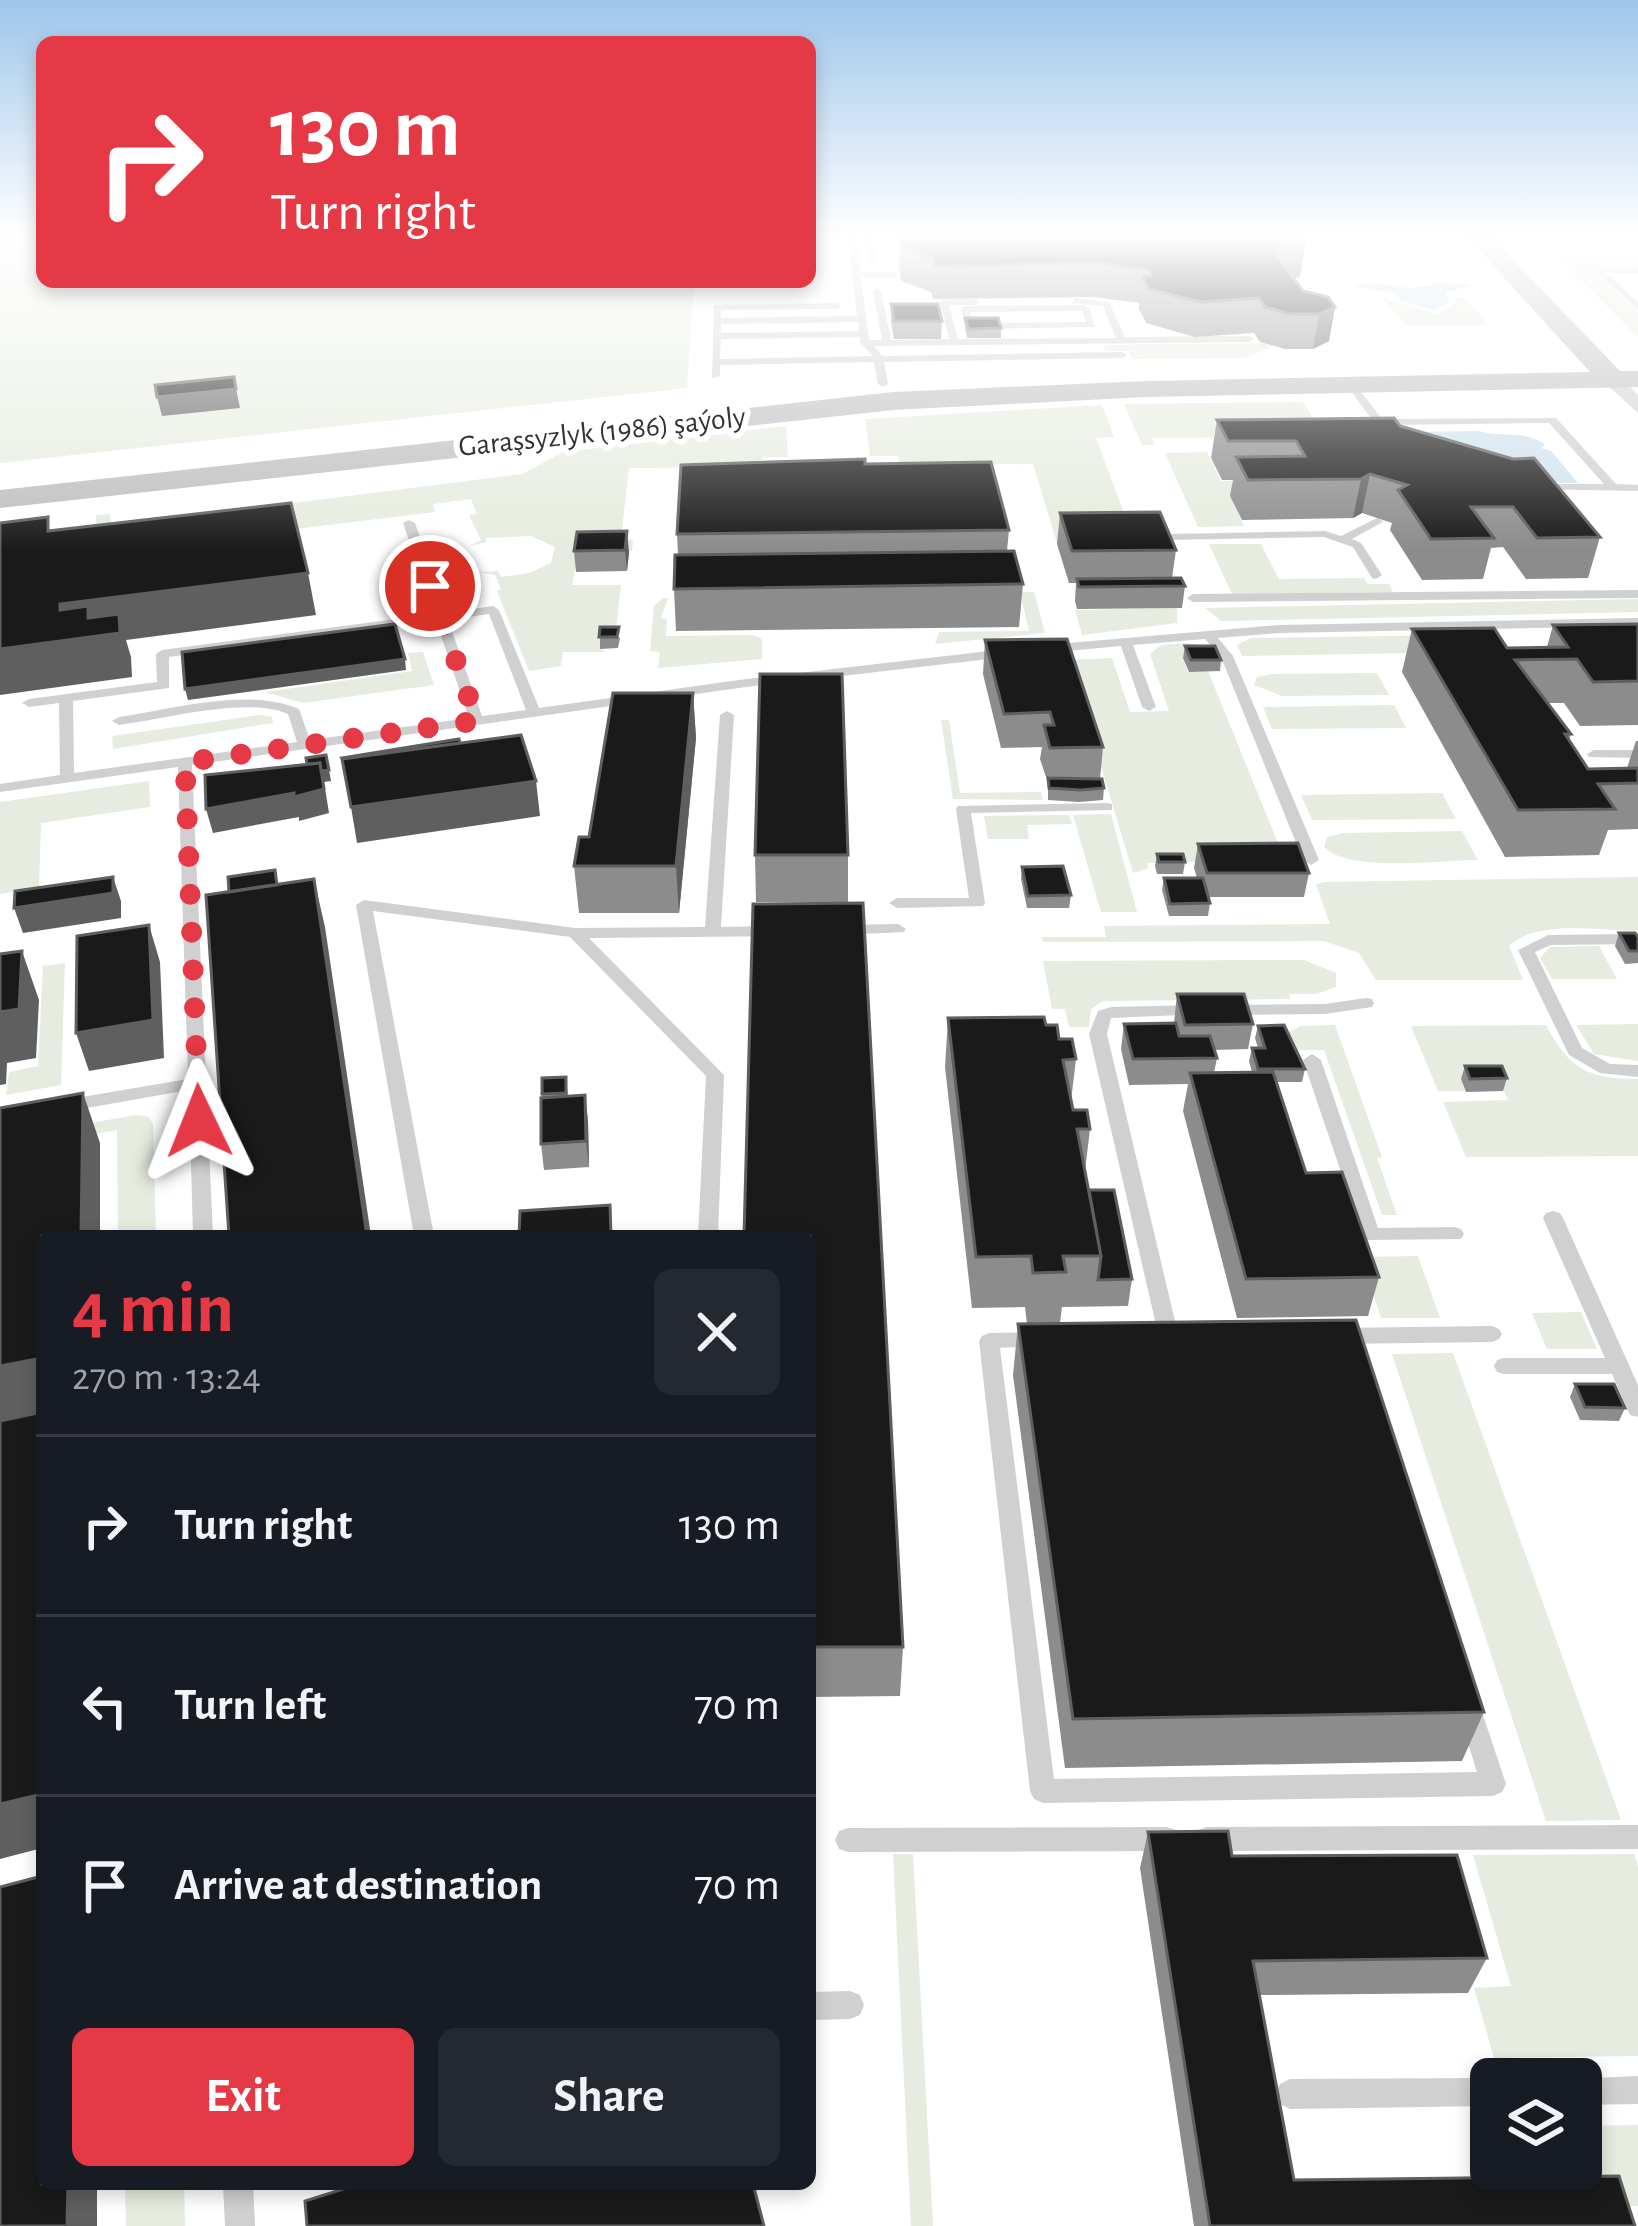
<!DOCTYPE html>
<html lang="en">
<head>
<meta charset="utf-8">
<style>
	body { margin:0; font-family:"Alegreya Sans",sans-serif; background:#242831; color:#f1f3f6; height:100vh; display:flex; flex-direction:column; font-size:45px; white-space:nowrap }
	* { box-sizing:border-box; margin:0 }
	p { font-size:39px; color:#9ea1a6 }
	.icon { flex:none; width:66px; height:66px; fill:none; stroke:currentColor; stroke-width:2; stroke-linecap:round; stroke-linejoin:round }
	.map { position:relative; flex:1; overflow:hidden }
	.side { position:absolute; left:36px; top:1230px; width:780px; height:960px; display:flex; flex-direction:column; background:#171b24; border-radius:18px; box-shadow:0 6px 18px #0003 }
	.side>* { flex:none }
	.guide { position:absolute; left:36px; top:36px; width:780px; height:252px; border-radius:18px; box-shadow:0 6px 18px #0003; background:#e63946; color:#fff; overflow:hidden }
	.buttons { position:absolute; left:1470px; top:2058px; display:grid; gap:24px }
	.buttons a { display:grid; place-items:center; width:132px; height:132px; border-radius:18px; background:#171b24; box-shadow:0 6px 18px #0003; font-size:60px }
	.pin { position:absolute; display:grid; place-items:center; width:102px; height:102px; color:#fff; margin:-51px; border:6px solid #fff; border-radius:50%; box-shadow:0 3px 12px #0007 }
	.me { position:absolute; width:132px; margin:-66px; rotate:358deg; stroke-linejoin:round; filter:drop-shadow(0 0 9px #0008) }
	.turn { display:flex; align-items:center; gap:42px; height:252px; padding:0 36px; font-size:54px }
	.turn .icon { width:156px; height:156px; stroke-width:2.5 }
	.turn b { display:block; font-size:84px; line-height:102px }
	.round { display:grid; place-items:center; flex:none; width:126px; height:126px; border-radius:18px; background:#242831 }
	.summary { display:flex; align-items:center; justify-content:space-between; height:204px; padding:0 36px }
	h1 { font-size:72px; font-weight:700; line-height:90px; color:#e63946 }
	.primary-button { display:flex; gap:24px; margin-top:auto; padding:24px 36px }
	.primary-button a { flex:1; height:138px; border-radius:18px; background:#e63946; color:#fff; font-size:48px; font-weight:700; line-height:138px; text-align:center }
	.primary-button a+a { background:#242831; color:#f1f3f6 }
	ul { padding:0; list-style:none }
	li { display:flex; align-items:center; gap:36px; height:180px; padding:0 36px; border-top:3px solid #363941 }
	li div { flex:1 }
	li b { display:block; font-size:45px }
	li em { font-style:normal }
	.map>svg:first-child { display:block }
	.green { fill:#e6ecdf }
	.water { fill:#cfe2ee }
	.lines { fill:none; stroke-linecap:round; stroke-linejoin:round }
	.lane { fill:#d0d0d0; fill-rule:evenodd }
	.street { fill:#d0d0d0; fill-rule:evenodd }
	.secondary { fill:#bdbdbd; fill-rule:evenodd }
	.wall { fill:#8c8c8c }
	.shaded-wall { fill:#5f5f5f }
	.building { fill:#1a1a1a; stroke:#5f5f5f; stroke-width:3 }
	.route { stroke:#e63946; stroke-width:21; stroke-dasharray:0 37.8 }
	.labels { text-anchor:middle; stroke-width:12; stroke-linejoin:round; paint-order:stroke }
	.far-street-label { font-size:30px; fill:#333; stroke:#fff }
</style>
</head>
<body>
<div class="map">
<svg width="1638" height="2226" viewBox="0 0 1638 2226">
	<rect width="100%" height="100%" fill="#fff"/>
	<path class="green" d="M0 238H42V282H694L687 388 0 463Z
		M1562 262H1638V267L1593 270 1638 312V337Z
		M1454 297H1464L1489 325H1405L1383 298 1436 314 1457 303Z
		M1261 343 1274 346 1245 358 1133 359 1129 351H1106L1103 345Z
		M1303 402 1329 443 1313 437 1152 438 1154 445H1142L1124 404Z
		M1102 405 1114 437 1096 438 1130 529 1156 542 1057 543 1033 464 900 465 898 456H870L865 419Z
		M786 426 788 457H763L762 467 629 468 621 539 633 540 632 551 578 552 572 585H621L615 638 601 639 600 649 607 652H563L561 666 529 671 497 591 501 589 495 575 477 572 498 571 501 577 529 573 551 563 555 547 531 536 486 538V542L467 547 481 540 469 515 477 514 471 499 433 504 435 512 148 547 97 545 96 515 110 514 112 526 522 474 563 452Z
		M1207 452 1221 481 1287 480 1295 495H1230L1244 526 1198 527 1165 453Z
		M1209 544H1261L1279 579 1364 578 1368 584H1389L1393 592 1232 594Z
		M1020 592H1034L1045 633 935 644 939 632 1029 631Z
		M663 598H668L661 618 667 619 666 636 753 635 762 639V659L658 668 660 652 650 651 654 606Z
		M1638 599V612L1221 621 1205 608Z
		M1177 608V623L1082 635 1075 610Z
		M1456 635 1467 652 1242 656 1237 645 1251 638Z
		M1190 643 1207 648 1183 658 1188 672 1208 671 1282 853 1237 861 1147 863 1148 868 1133 873 1069 660 1112 658 1130 712 1169 711 1150 654 1161 645Z
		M423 652 434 685 303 703 265 692 412 671 408 653Z
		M1377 673 1389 695 1282 696 1254 685 1257 677 1272 674Z
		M1394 705 1406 728 1272 729 1263 707Z
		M260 715 272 717 273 723 113 749 112 736Z
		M941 720H949L960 793 1041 792 1043 800 953 799Z
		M149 781 150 807 41 823 39 888 0 894V802Z
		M1442 793 1456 819 1312 820 1301 795Z
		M1111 814 1137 912H1101L1073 815Z
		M1069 815 1072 824 1027 825 1029 839H988L984 816Z
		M1462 831 1478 860C1441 860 1349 873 1324 847L1327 837 1343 833Z
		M1638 877V931C1600 931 1538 919 1509 946L1523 980H1376L1359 953 1324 941 1043 942 1042 937H1106L1104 926 1330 924 1316 884 1324 882Z
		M1599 946 1617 979H1552L1540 958 1550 947Z
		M1304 960 1336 973V987L1316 994H1289L1290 999 1103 1001 1091 1009 1089 1027H1069L1065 1009H1052L1043 961Z
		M65 963 61 1085 6 1095 9 1072 38 1066 43 966Z
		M1638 1024V1061L1594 1054 1576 1025Z
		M1335 1025 1382 1157 1377 1158 1397 1215H1382L1324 1050H1287L1285 1034 1301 1026Z
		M1546 1025C1569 1069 1588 1079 1638 1079V1156L1466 1157 1443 1102 1508 1100 1498 1079H1461L1465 1091H1438L1411 1026Z
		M136 1115 149 1117 153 1124 156 1236H118L117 1130 0 1150V1139Z
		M1418 1256 1440 1318H1381L1361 1257Z
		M1581 1312 1597 1349H1547L1532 1313Z
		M1453 1353 1621 1820 1546 1821 1392 1354Z
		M893 1854H913L933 2226H911Z
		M1634 1854 1638 1866V2056L1494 2058 1474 1988 1511 1986 1473 1855Z
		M1638 2125V2206H1599L1581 2144V2126Z
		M125 2184H184L185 2226H126Z"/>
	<path class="water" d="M1437 282 1472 285 1445 293 1450 301 1435 310 1401 301 1395 294 1353 286C1387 276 1403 297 1437 282Z
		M1479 431C1503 438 1519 429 1545 444L1541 448 1551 451 1578 483H1560L1402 432Z"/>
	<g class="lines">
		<path class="lane" d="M848 238H856L861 272H895L899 275 895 278H861L869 340H882L873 291 877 288 881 291 891 340 949 339 940 302 944 299H976L980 302 976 305H949L958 339 1116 338 1103 306 1072 303 1075 298 1109 302 1125 337 1249 336 1254 339 1249 342 874 346 882 356 1122 352 1127 355 1122 358 884 362 888 384 883 387 878 384 874 362 720 365V376L712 378 714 305 837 303 841 306 837 309 721 310V318L857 316ZM858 322 859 331 721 333V324ZM860 337V343L873 356 720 359 721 339Z
			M864 238H872L876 264 869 262Z
			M1638 267V273H1607L1638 302V310L1595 271Z
			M1085 305 1089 308 1095 327 970 329 965 326 961 309 965 306ZM1082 311 1086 322 974 323 970 312Z
			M1348 383H1354L1382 419 1556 418 1616 484 1638 485V491L1531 489 1530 487 1535 484H1604L1549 423 1386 425 1393 434 1384 436 1348 387Z
			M1377 518 1383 521 1381 523 1352 539 1361 543 1382 575 1376 579 1372 578 1353 547 1324 537 1168 540 1162 537 1168 534 1325 531 1341 536Z
			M409 520 415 523 446 613 493 606 499 610 539 708 746 679 1006 649 1012 653 1006 657 746 687 192 765 213 1236H193L189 1090 64 1112 55 1106 64 1100 188 1079 178 767 0 792V784L60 775 59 703 29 707 22 703 29 699 157 682 156 654 162 650 434 614 403 523ZM489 614 526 710 482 716 448 620ZM436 621 469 718 310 740 299 709C249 687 173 709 119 717L112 721 119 725C164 719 248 696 288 714L297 742 74 773 73 701 169 688V657Z
			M1638 590V598L1193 602 1187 598 1193 594Z
			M1638 618V626L1279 633 1218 638 1233 656 1319 860 1311 865 1303 860 1221 657 1205 639 1133 645 1156 707 1149 711 1142 707 1121 646 1045 653 1039 649 1045 645 1279 625Z
			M727 711 734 715 721 927 777 926 785 931 777 936 589 938 724 1075 718 1236H698L706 1076 570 937 373 911 434 1236H414L356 905 364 900 575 928 705 927 720 715Z
			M1594 750H1638V758L1589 757 1587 754Z
			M1107 803 1112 804V810L971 813 985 903 983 906 897 908 889 903 897 898H969L956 809 958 806Z
			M898 924 906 929 904 932 841 935 833 930 841 925Z
			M1638 934V944L1551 945 1535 952 1582 1048 1610 1064 1638 1065V1077L1600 1073 1569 1055 1518 950 1548 935Z
			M1366 998 1372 999 1374 1003 1372 1007 1325 1014 1225 1015 1217 1010 1225 1005 1325 1004Z
			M1198 1005 1206 1010 1204 1014 1111 1018 1107 1034 1179 1338 1176 1343H1162L1159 1338 1089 1034 1098 1011 1111 1007Z
			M1312 1054 1321 1060 1378 1228 1454 1227 1461 1229 1464 1234 1461 1239 1364 1240 1303 1060Z
			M1553 1211 1560 1213 1563 1218 1638 1385V1417L1630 1415 1612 1374H1504L1497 1372 1494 1366 1497 1360 1504 1358H1605L1543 1218 1546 1213Z
			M1492 1326 1499 1329 1502 1334 1499 1339 1492 1342 1336 1344 1329 1341 1326 1336 1329 1331 1336 1328Z
			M1039 1332 1046 1335 1049 1340 1046 1345 1000 1348 1054 1779 1477 1772 1456 1706 1459 1698 1468 1695 1477 1698 1480 1706 1506 1784 1502 1792 1493 1796 1043 1803 1034 1799 1030 1791 979 1341 982 1336 989 1333Z
			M1638 1825V1849L1207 1851 1198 1848 1194 1839 1198 1830 1207 1827Z
			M1167 1827 1176 1830 1180 1839 1176 1848 1167 1851 848 1852 839 1849 835 1840 839 1831 848 1828Z
			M850 1991 860 1995 864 2005 860 2015 850 2019 810 2020V1992Z
			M1638 2076V2104L1581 2105V2079H1575Z
			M1491 2078 1495 2079H1491V2106L1290 2109 1280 2104 1275 2094 1280 2084 1290 2079Z
			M223 2184H253L255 2226H225Z"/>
		<path class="street" d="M1606 376H1620L1638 395V413L1606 384Z"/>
		<path class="secondary" d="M1468 238H1492L1620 371H1638V387L1145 397 893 410 0 508V490L893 392 1145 381 1590 372Z"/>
	</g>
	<path class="wall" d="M900 238 1305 245 1300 277 1294 279 1303 291 1335 307 1329 341 1313 349H1285L1260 342 1254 333 1195 337 1146 323 1139 309V303L1094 297 933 299 931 292 901 281 899 269Z
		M891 304 942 321 941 339H894L891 322Z
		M965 318 1001 328V338H967L965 327Z
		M1217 420 1400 426 1600 537 1588 578 1526 579 1503 547 1491 548 1483 579 1422 580 1390 530 1392 523 1362 513 1353 518 1242 520 1230 496 1233 480H1222L1211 458Z
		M865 464 1009 530 1007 551 1023 584 1019 627 676 631 674 589 678 555 677 534Z
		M1060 513 1176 550 1172 578 1185 586 1182 608 1077 609 1075 601 1076 583H1069L1057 544Z
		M577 532 629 552 627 571 576 572 574 551Z
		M1638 624V725L1580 726 1564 703H1548L1571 734 1569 740 1588 769 1627 768 1636 741H1638V829L1608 830 1599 855 1505 857 1402 672 1412 629 1507 648 1547 647 1553 625Z
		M600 627 620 638 618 648 600 649Z
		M985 640 1103 747 1100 779 1104 788 1103 800 1079 802 1048 800V783L1040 759 1042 747 1001 748 983 674Z
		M1185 646 1221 660 1220 671 1189 672 1183 658Z
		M693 693 696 738 679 913H579L574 866 589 837Z
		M1198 844 1309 873 1304 897H1208L1210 903 1208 916H1169L1162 890 1164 878H1197L1194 868Z
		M1157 854 1185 862 1183 874H1157L1155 866Z
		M755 855H848V902H756Z
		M1022 867 1071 895 1069 908H1027L1021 879Z
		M1619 933 1638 937V963L1625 964 1615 946Z
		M1177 994 1253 1024 1248 1049 1214 1050 1217 1058 1214 1073 1252 1072 1249 1061 1252 1048H1258L1255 1038 1258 1026 1305 1069 1302 1082H1277L1306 1173 1379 1277 1368 1316 1237 1318 1183 1111 1188 1084 1129 1085 1121 1049 1124 1024 1174 1023Z
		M948 1018 1046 1025 1076 1059 1071 1101 1073 1110 1090 1129 1085 1171 1089 1190 1132 1279 1128 1306 1062 1307 1060 1323 1027 1324 1025 1307 972 1308 945 1067Z
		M1465 1066 1507 1078 1503 1091 1466 1092 1461 1079Z
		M566 1077 568 1096 585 1095 588 1121 589 1167 544 1170 541 1144 542 1078Z
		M810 1236 903 1647 900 1696 810 1697Z
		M1018 1324 1484 1712 1462 1761 1065 1768 1013 1375Z
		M1575 1384 1625 1408 1619 1421 1580 1420 1570 1397Z
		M1148 1832 1232 1856 1487 1958 1468 1993 1259 1995 1294 2180 1635 2226H1194L1140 1868Z"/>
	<path class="shaded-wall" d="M1305 245 1300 277 1269 284 1274 251Z
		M1335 307 1329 341 1313 349 1319 314Z
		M236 389 240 408 162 416 157 397Z
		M1370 474 1362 513 1353 518 1361 479Z
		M627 531 629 552 627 571 625 550Z
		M308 573 316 615 126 640 131 657 132 677 0 695V649L60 610V604Z
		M405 659 406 670 188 700 185 689Z
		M693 693 696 738 679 913 676 866Z
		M329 770 331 781 324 782 329 813 299 821V817L213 833 206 809 308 773Z
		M536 781 540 816 357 843 351 807Z
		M113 877 121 901V918L23 933 14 908Z
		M314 879 325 927 371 1236H367Z
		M149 925 160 962 164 1058 89 1071 76 1033Z
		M22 951 39 1000 36 1058 7 1063 6 1084 0 1085V1012Z
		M83 1093 100 1143V1236H81Z
		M585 1095 588 1121 589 1167 586 1141Z
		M42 1358V1413L0 1422V1366Z
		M42 1794V1848L0 1859V1804Z
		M68 2184H97V2226H67Z"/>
	<path class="building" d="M900 238H1300L1305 245 1274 251 1303 291 1328 297 1335 307 1319 314H1290L1265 307 1259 298 1200 302 1149 289 1142 276 1151 275 1148 270 1097 263 934 266 933 259 902 248Z
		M891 304H938L942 321H894Z
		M965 318H998L1001 328 968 329Z
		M234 377 236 389 157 397 155 385Z
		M1394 418 1400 426 1513 459 1534 458 1600 537 1537 538 1513 507H1471L1494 538 1431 539 1398 490 1407 485 1370 474 1361 479 1248 480 1236 457 1305 456 1296 441H1228L1217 420Z
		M865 459V464L991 462 1009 530 677 534 681 465Z
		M291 503 308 573 60 604V610L88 606V618L119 614 120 633 0 649V523L48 517V531Z
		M1160 512 1176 550 1072 551 1060 513Z
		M627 531 625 550 574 551 577 532Z
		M1014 551 1023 584 674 589 675 555Z
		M1181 578 1185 586 1079 587 1077 579Z
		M395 624 405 659 185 689 182 652Z
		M1638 624V681L1593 682 1577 659 1515 660 1571 734H1565L1588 769 1638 768V783L1598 784 1615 809 1518 810 1412 629 1494 628 1507 648 1568 647 1553 625Z
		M600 627H619L617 637H599Z
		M1067 639 1103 747 1050 748 1044 725H1054L1050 712 1004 714 985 640Z
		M1185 646H1215L1221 660H1191Z
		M760 674H842L848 855H755Z
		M613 693H693L676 866H574L579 837H589Z
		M521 735 536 781 351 807 342 759Z
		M459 739 460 743 343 759 342 758Z
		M326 755 329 770 321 771 320 763 307 764 306 758Z
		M320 763 324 789 294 797V793L206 809 205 775Z
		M1048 778 1102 779 1104 788 1081 790 1049 788Z
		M1298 843 1309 873H1207L1198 844Z
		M1157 854H1183L1185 862H1159Z
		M1063 866 1071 895 1028 896 1022 867Z
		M275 870 277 885 229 892 228 877Z
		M113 877V893L14 908 15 891Z
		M1164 878H1203L1210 903 1170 904Z
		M314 879 367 1236H229L206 895Z
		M863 903 903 1647H810V1236H744L753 904Z
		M149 925 153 1020 76 1033 77 936Z
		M1619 933H1635L1638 937V951H1629Z
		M22 951 19 1009 0 1012V954Z
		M1177 994H1244L1253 1024 1185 1025Z
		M1044 1017 1046 1025H1057L1059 1039H1072L1076 1059 1063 1060 1073 1110H1087L1090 1129H1077L1101 1256H1063L1066 1272 1033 1273 1031 1256 976 1257 948 1018Z
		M1176 1023 1179 1036H1210L1217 1058 1133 1059 1124 1024Z
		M1284 1025 1305 1069H1258L1252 1048H1265L1258 1026Z
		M1465 1066H1502L1507 1078 1470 1079Z
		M1273 1072 1306 1173 1342 1172 1379 1277 1246 1279 1190 1073Z
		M566 1077V1093L542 1094V1078Z
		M83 1093 81 1236H42V1358L0 1366V1108Z
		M585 1095 586 1141 541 1144V1098Z
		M1089 1190H1114L1132 1279 1098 1280 1101 1256Z
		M610 1205 611 1236H519L520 1211Z
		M1356 1320 1484 1712 1073 1719 1018 1324Z
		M1575 1384H1614L1625 1408 1585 1407Z
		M42 1412V1794L0 1804V1421Z
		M1228 1831 1232 1856 1457 1855 1487 1958 1253 1961 1294 2180 1619 2176 1635 2226H1210L1148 1832Z
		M42 1876V2184H68L67 2226H0V1887Z
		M359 2184H753L764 2226H307L305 2201Z"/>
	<linearGradient id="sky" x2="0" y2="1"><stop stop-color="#9ec6ea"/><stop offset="0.43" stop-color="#fff"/><stop offset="1" stop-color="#fff" stop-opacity="0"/></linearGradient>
	<rect width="1638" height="550" fill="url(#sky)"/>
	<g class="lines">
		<path class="route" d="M199 1121 185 762 477 721 430 586"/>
	</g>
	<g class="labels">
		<g class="far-street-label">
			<text transform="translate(602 431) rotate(-6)" y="10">Garaşsyzlyk (1986) şaýoly</text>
		</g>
	</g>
</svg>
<div class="buttons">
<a><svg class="icon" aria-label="layers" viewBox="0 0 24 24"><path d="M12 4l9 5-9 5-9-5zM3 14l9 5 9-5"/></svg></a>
</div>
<div class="pin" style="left:430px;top:586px;background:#d93025"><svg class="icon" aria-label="arrive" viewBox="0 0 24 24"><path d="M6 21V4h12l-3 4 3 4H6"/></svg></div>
<svg class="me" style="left:199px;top:1121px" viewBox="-20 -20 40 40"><path d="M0-17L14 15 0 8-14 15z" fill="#e63946" stroke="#fff" stroke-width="4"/></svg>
<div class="guide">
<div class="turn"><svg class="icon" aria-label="right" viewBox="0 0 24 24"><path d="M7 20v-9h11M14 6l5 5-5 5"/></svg><div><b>130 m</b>Turn right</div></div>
</div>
<section class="side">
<div class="summary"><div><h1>4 min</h1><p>270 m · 13:24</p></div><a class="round"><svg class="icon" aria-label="close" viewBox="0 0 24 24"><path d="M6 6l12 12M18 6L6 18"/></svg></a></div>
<ul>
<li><svg class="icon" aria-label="right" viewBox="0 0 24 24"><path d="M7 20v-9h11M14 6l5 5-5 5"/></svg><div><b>Turn right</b></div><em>130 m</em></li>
<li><svg class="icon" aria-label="left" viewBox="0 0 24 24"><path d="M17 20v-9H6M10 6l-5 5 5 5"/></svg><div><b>Turn left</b></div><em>70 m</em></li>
<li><svg class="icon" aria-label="arrive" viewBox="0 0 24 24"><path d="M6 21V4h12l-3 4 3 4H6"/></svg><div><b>Arrive at destination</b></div><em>70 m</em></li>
</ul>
<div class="primary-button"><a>Exit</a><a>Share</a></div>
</section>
</div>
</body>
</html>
